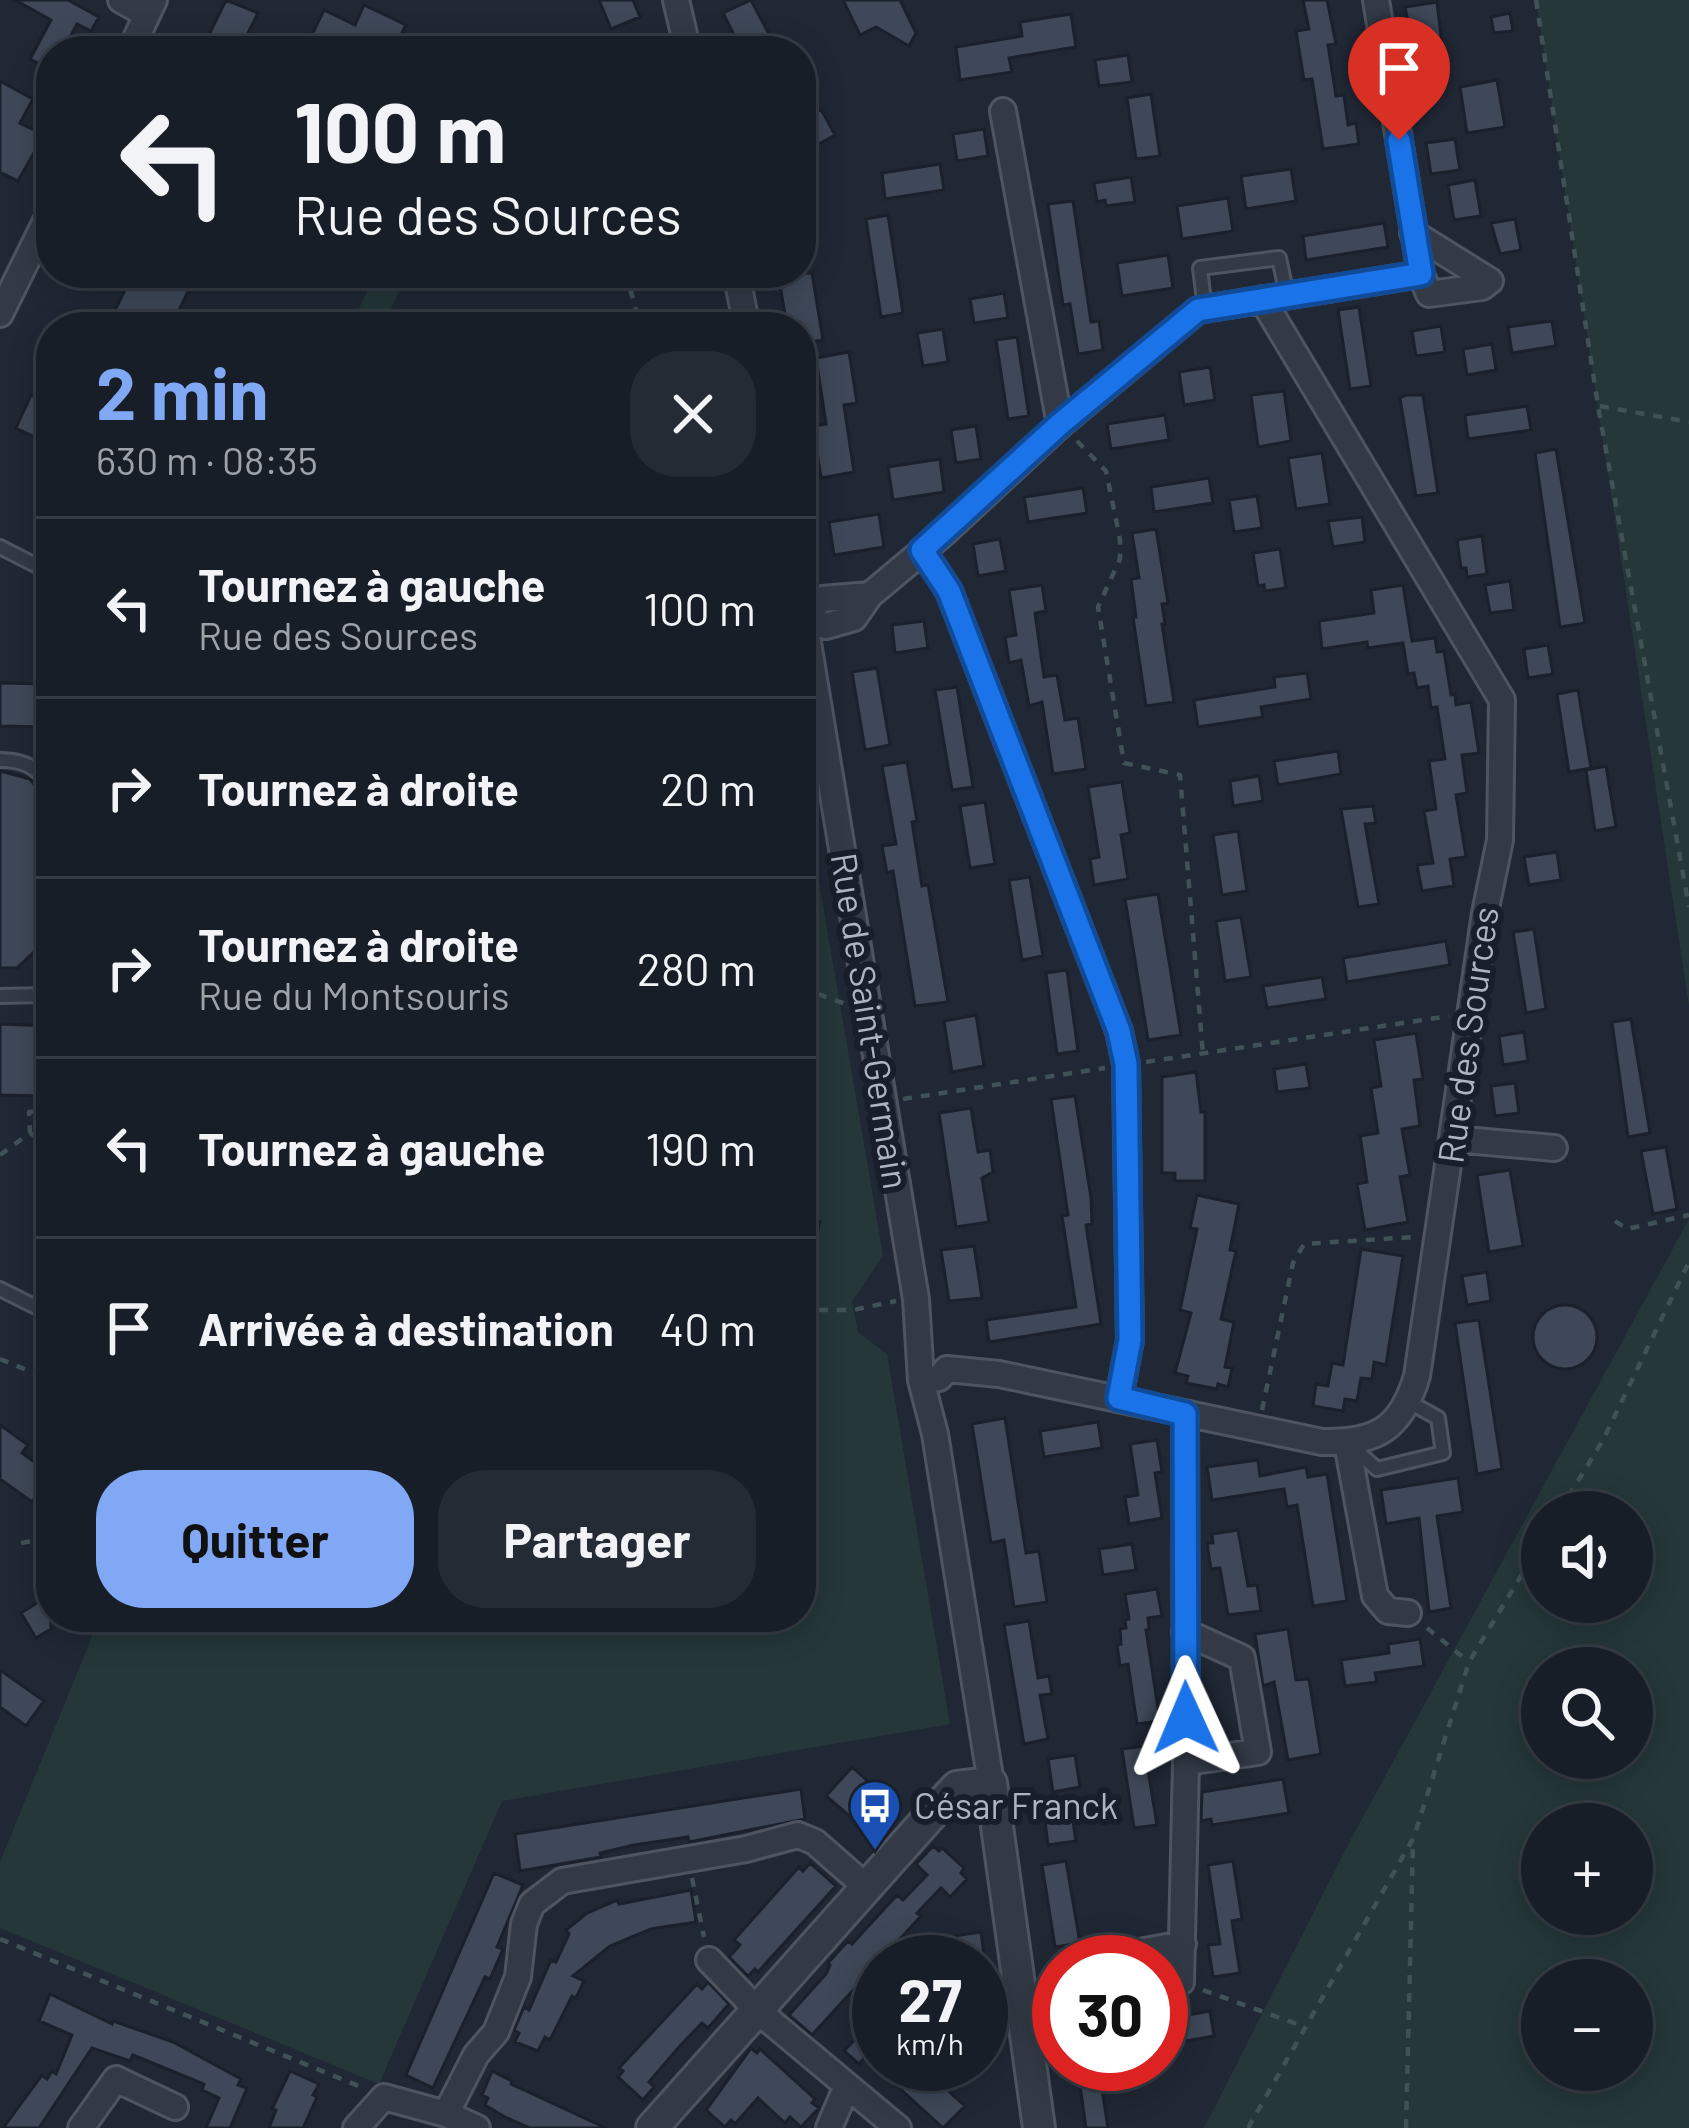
<!DOCTYPE html>
<html lang="fr">
<head>
<meta charset="utf-8">
<style>
	body { margin:0; font-family:Barlow,sans-serif; background:#252b34; color:#f1f3f6; height:100vh; display:flex; flex-direction:column; font-size:45px; white-space:nowrap }
	* { box-sizing:border-box; margin:0 }
	p { font-size:39px; color:#9fa2a8 }
	.icon { flex:none; width:66px; height:66px; fill:none; stroke:currentColor; stroke-width:2; stroke-linecap:round; stroke-linejoin:round }
	.map { position:relative; flex:1; overflow:hidden }
	.side { position:absolute; left:36px; top:312px; width:780px; height:1320px; display:flex; flex-direction:column; background:#181e28; border-radius:48px; box-shadow:0 6px 30px #0003,0 0 0 3px #363c45 }
	.side>* { flex:none }
	.top-card { position:absolute; left:36px; top:36px; width:780px; height:252px; border-radius:48px; box-shadow:0 6px 30px #0003,0 0 0 3px #363c45; background:#181e28; color:#f1f3f6; overflow:hidden }
	.fabs { position:absolute; left:1521px; top:1491px; display:grid; gap:24px }
	.fabs a { display:grid; place-items:center; width:132px; height:132px; border-radius:50%; background:#181e28; box-shadow:0 6px 30px #0003,0 0 0 3px #363c45; font-size:60px }
	.speed { position:absolute; left:852px; top:1935px; display:flex; gap:24px; font-size:60px; font-weight:700; text-align:center }
	.speed>* { display:grid; place-content:center; width:156px; height:156px; border-radius:50%; background:#181e28; box-shadow:0 6px 30px #0003,0 0 0 3px #363c45; line-height:1 }
	.speed small { font-size:30px; font-weight:400 }
	.speed .limit { border:18px solid #d22; background:#fff; color:#111 }
	.pin { position:absolute; display:grid; place-items:center; width:102px; height:102px; color:#fff; margin:-123px -51px; border-radius:50% 50% 50% 0; rotate:-45deg; box-shadow:0 0 12px #0007 }
	.pin .icon { rotate:45deg }
	.me { position:absolute; width:132px; margin:-66px; rotate:359deg; stroke-linejoin:round; filter:drop-shadow(0 0 9px #0008) }
	.turn { display:flex; align-items:center; gap:42px; height:252px; padding:0 60px; font-size:54px }
	.turn .icon { width:156px; height:156px; stroke-width:2.5 }
	.turn b { display:block; font-size:84px; line-height:102px }
	.round { display:grid; place-items:center; flex:none; width:126px; height:126px; border-radius:48px; background:#252b34 }
	.overview { display:flex; align-items:center; justify-content:space-between; height:204px; padding:0 60px }
	h1 { font-size:72px; font-weight:700; line-height:90px; color:#80a8f5 }
	.primary-button { display:flex; gap:24px; margin-top:auto; padding:24px 60px }
	.primary-button a { flex:1; height:138px; border-radius:48px; background:#80a8f5; color:#111; font-size:48px; font-weight:700; line-height:138px; text-align:center }
	.primary-button a+a { background:#252b34; color:#f1f3f6 }
	ul { padding:0; list-style:none }
	li { display:flex; align-items:center; gap:36px; height:180px; padding:0 60px; border-top:3px solid #363c45 }
	li div { flex:1 }
	li b { display:block; font-size:45px }
	li em { font-style:normal }
	.map>svg:first-child { display:block }
	.green { fill:#253739; fill-rule:evenodd }
	.building { fill:#3e4858; stroke:#1b212c; stroke-width:3 }
	.lines { fill:none; stroke-linecap:round; stroke-linejoin:round }
	.service-casing { stroke:#4e5561; stroke-width:18 }
	.minor-casing { stroke:#4e5561; stroke-width:30 }
	.tertiary-casing { stroke:#4e5561; stroke-width:36 }
	.path { stroke:#415256; stroke-width:4.5; stroke-dasharray:9 9; stroke-linecap:butt }
	.service { stroke:#333a46; stroke-width:12 }
	.minor { stroke:#333a46; stroke-width:24 }
	.tertiary { stroke:#333a46; stroke-width:30 }
	.route-casing { stroke:#114b97; stroke-width:30 }
	.route { stroke:#1a73e8; stroke-width:21 }
	.labels { text-anchor:middle; stroke-width:12; stroke-linejoin:round; paint-order:stroke }
	.street-label { font-size:36px; fill:#adb5c3; stroke:#191f2a }
	.poi-label { font-size:36px; fill:#adb5c3; stroke:#191f2a; text-anchor:start }
</style>
</head>
<body>
<div class="map">
<svg width="1689" height="2128" viewBox="0 0 1689 2128">
	<rect width="100%" height="100%" fill="#202835"/>
	<path class="green" d="M1536 0H1689V1006Z
		M376 273H408L382 327H350Z
		M801 777 883 1255 852 1302 858 1332 887 1354 950 1724 502 1801 379 2084 0 1928V1862L100 1617H801V967L821 971 801 963Z
		M1689 1219V2128H1204L1352 1837ZM1542 1512H1632V1602H1542ZM1542 1668H1632V1758H1542ZM1542 1824H1632V1914H1542ZM1632 1980V2070H1542V1980Z"/>
	<path class="building" d="M15 0H68L99 17 91 31 77 24 63 51H51V70L30 59 51 20Z
		M226 0 258 13 239 51H201Z
		M599 0H633L640 17 611 29Z
		M751 0 770 36 741 49 723 13Z
		M843 0H900L916 33 909 46 876 27 860 35Z
		M1303 0H1327L1336 44 1328 45 1336 96 1344 95 1348 125 1356 123 1359 144 1323 149 1312 79 1304 80 1296 31 1309 29Z
		M1437 2 1446 78 1420 82 1405 7Z
		M364 5 406 25 393 51H304L324 10 355 25Z
		M1510 13 1513 31 1494 33 1491 17Z
		M1071 14 1076 47 1009 58 1012 72 960 80 956 47 1022 36 1020 22Z
		M1128 55 1132 82 1099 86 1095 60Z
		M1497 80 1505 127 1467 133 1460 87Z
		M0 81 33 99 20 123 44 135 18 181 0 172Z
		M1151 94 1160 156 1136 159 1127 98Z
		M801 95 813 114 821 109 835 135 801 154Z
		M984 129 988 156 957 161 953 134Z
		M1455 139 1460 170 1431 174 1426 143Z
		M940 164 944 190 885 199 882 173Z
		M1291 169 1296 201 1246 209 1241 176Z
		M1131 177 1135 202 1106 206 1105 200 1097 202 1094 183Z
		M1475 180 1481 216 1454 220 1448 185Z
		M1228 198 1233 231 1182 239 1177 206Z
		M1073 201 1091 322 1099 321 1103 350 1078 354 1070 304 1063 305 1048 204Z
		M888 215 903 313 881 317 866 219Z
		M1515 219 1521 250 1500 254 1491 223Z
		M1384 223 1388 247 1306 260 1303 236Z
		M1168 255 1173 288 1122 296 1117 263Z
		M133 273H197L171 327H107Z
		M778 273H812L823 340 801 343V327H787Z
		M1004 293 1008 318 974 323 970 299Z
		M1359 307 1371 386 1350 389 1338 310Z
		M1552 321 1556 346 1512 353 1508 327Z
		M1441 326 1445 352 1416 356 1412 331Z
		M943 329 948 362 923 366 917 333Z
		M1017 337 1029 416 1008 419 996 340Z
		M1492 344 1496 370 1467 375 1463 349Z
		M849 352 857 403 844 405 854 472 821 478 813 426 826 424 816 358Z
		M1210 367 1215 400 1184 405 1179 372Z
		M1284 391 1291 441 1258 447 1251 395Z
		M31 395 51 405V445L16 428Z
		M1406 395H1423L1438 493 1416 496 1400 398Z
		M1527 406 1531 430 1468 439 1465 415Z
		M1165 415 1169 440 1111 449 1107 424Z
		M976 426 981 459 956 463 951 430Z
		M1556 449 1585 623 1560 627 1535 453Z
		M1322 453 1330 504 1296 509 1288 458Z
		M940 459 944 492 893 500 888 467Z
		M1209 478 1213 503 1154 512 1151 487Z
		M1083 488 1087 513 1028 522 1024 497Z
		M1257 496 1262 528 1234 532 1229 500Z
		M879 514 884 547 834 555 829 522Z
		M1362 517 1365 542 1333 547 1328 521Z
		M1156 529 1168 603 1162 604 1165 624H1162L1174 702 1146 706 1133 617H1136L1131 579 1139 578 1132 533Z
		M1482 536 1487 574 1467 577 1466 568H1461L1457 540Z
		M1000 539 1006 571 978 576 973 544Z
		M1280 549 1286 588 1265 591 1264 585 1258 586 1253 553Z
		M1510 581 1514 610 1490 613 1485 585Z
		M1042 585 1046 611 1035 613 1044 677 1057 675 1065 720 1078 718 1086 769 1053 774 1042 702 1029 706 1021 660 1009 663 1005 637 1016 635 1009 590Z
		M1403 585 1412 641 1435 638 1437 652 1444 651 1451 695 1455 694 1456 705 1471 702 1479 753 1462 755 1467 793 1456 795 1466 857 1450 859 1454 886 1422 891 1417 865 1433 863 1424 811 1436 809 1429 761 1445 759 1437 707 1431 708 1428 686 1417 688 1414 673 1408 674 1403 643 1368 648 1367 642 1322 649 1319 621 1374 613 1371 590Z
		M924 621 928 648 895 653 892 625Z
		M1548 645 1553 674 1528 678 1524 649Z
		M877 668 890 745 865 750 852 672Z
		M1307 673 1311 699 1261 707 1263 717 1198 727 1194 700 1275 687 1274 677Z
		M0 683 51 684V727L0 726Z
		M957 687 973 787 952 790 935 690Z
		M1578 690 1591 768 1569 772 1557 694Z
		M1338 751 1341 774 1278 785 1274 761Z
		M907 762 917 821 912 822 922 886 928 885 948 1002 915 1006 893 871 887 873 882 846 896 844 882 766Z
		M1606 766 1616 827 1595 831 1586 770Z
		M0 771 30 779 37 788 35 951 17 968H0Z
		M1259 776 1263 801 1233 806 1230 781Z
		M1122 782 1130 833 1121 835 1128 879 1094 885 1090 859 1099 857 1088 787Z
		M985 802 995 864 970 868 960 806Z
		M1373 806 1376 823 1365 824 1379 904 1358 907 1341 809Z
		M1238 831 1247 891 1222 895 1213 835Z
		M1557 852 1561 880 1529 885 1524 857Z
		M1030 877 1043 956 1022 960 1009 880Z
		M1158 894 1181 1035 1148 1040 1125 899Z
		M1241 917 1251 977 1225 981 1216 921Z
		M1534 929 1546 1009 1526 1013 1513 932Z
		M1446 941 1450 965 1347 982 1343 958Z
		M1067 970 1078 1051 1057 1054 1046 973Z
		M1322 977 1326 999 1267 1008 1263 986Z
		M976 1015 984 1066 952 1072 944 1021Z
		M1631 1019 1650 1133 1628 1137 1612 1022Z
		M0 1024 50 1026 49 1096 0 1095Z
		M1524 1032 1528 1061 1503 1065 1499 1036Z
		M1416 1033 1423 1079 1414 1080 1420 1126 1402 1129 1410 1175 1400 1177 1408 1222 1365 1230 1357 1184 1367 1182 1360 1136 1378 1133 1371 1088 1381 1086 1374 1040Z
		M1306 1064 1310 1088 1277 1092 1274 1069Z
		M1196 1072 1201 1112H1205V1181H1175V1173H1162V1077Z
		M1515 1083 1519 1113 1495 1116 1491 1086Z
		M1075 1096 1091 1198 1092 1224 1086 1225 1101 1324 989 1342 986 1320 1076 1307 1062 1216 1068 1215 1051 1099Z
		M971 1108 978 1152 990 1150 993 1172 982 1178 989 1222 956 1227 939 1113Z
		M1666 1147 1677 1209 1653 1214 1641 1151Z
		M1510 1170 1523 1246 1489 1252 1477 1175Z
		M1197 1195 1239 1204 1230 1250 1236 1251 1221 1319 1234 1322 1225 1367 1232 1368 1228 1387 1218 1384 1217 1389 1186 1383 1188 1376 1175 1373 1191 1313 1180 1310 1197 1229 1190 1228Z
		M801 1215 820 1222 805 1271H801Z
		M974 1246 982 1298 949 1301 941 1250Z
		M1361 1249 1403 1256 1386 1365 1374 1362 1372 1379 1361 1378 1357 1401 1345 1399 1343 1411 1313 1406 1316 1384 1328 1386 1332 1363 1343 1365Z
		M1487 1272 1491 1301 1467 1305 1462 1276Z
		M1533 1337a32 32 0 1 1 64 0a32 32 0 1 1-64 0Z
		M1479 1320 1502 1469 1477 1474 1455 1323Z
		M1005 1418 1026 1553 1039 1551 1047 1602 1014 1607 1004 1540 991 1543 972 1424Z
		M1098 1422 1102 1448 1044 1457 1040 1431Z
		M0 1425 28 1445 22 1453 51 1474 32 1502 0 1479Z
		M1157 1440 1162 1472 1155 1473 1162 1518 1129 1524 1125 1497 1138 1495 1130 1444Z
		M1258 1460 1260 1476 1306 1467 1308 1477 1327 1474 1347 1601 1313 1606 1297 1505 1287 1507 1284 1489 1212 1500 1207 1467Z
		M1458 1478 1463 1512 1437 1516 1451 1608 1429 1612 1419 1518 1386 1524 1381 1490Z
		M1238 1530 1248 1586 1257 1585 1261 1611 1228 1615 1220 1568 1211 1569 1207 1543H1213L1212 1534Z
		M1132 1544 1136 1570 1103 1575 1099 1549Z
		M1157 1589 1162 1616 1148 1618 1149 1629 1146 1630 1160 1721 1137 1724 1128 1664 1120 1666 1117 1645 1121 1644 1120 1629 1126 1628 1125 1620 1129 1619 1125 1594Z
		M51 1594V1629L36 1638 21 1613Z
		M1029 1621 1038 1678 1049 1676 1052 1694 1040 1695 1048 1739 1024 1744 1004 1625Z
		M1288 1629 1296 1680 1309 1679 1321 1754 1288 1760 1274 1682 1263 1686 1255 1634Z
		M1420 1639 1424 1666 1375 1673 1377 1682 1345 1686 1341 1660 1389 1653 1388 1644Z
		M0 1670 44 1701 26 1726 0 1707Z
		M1144 1746 1157 1825 1134 1828 1122 1749Z
		M1075 1755 1080 1787 1053 1792 1048 1759Z
		M852 1767 896 1806 891 1811 898 1816 882 1835 871 1825 866 1830 826 1796Z
		M1283 1779 1289 1813 1212 1825 1211 1819 1201 1821 1202 1792Z
		M801 1789 805 1819 689 1842 688 1837 634 1845 600 1853 601 1857 520 1871 515 1834Z
		M1071 1809 1076 1841 1048 1845 1044 1813Z
		M933 1846 939 1851 942 1848 964 1868 961 1873 967 1879 950 1897 941 1888 917 1913 921 1916 812 2035 789 2015 826 1974 830 1965 828 1963 848 1941 852 1944 897 1895 903 1900 927 1875 916 1864Z
		M1066 1861 1080 1943 1055 1947 1042 1865Z
		M1233 1861 1242 1919 1232 1921 1240 1973 1213 1977 1208 1945 1220 1944 1208 1865Z
		M810 1863 836 1886 758 1972 755 1969 748 1976 729 1957 740 1945 734 1940 799 1867 803 1871Z
		M494 1873 523 1885 497 1947 503 1949 490 1979 485 1977 433 2088 406 2075Z
		M691 1890 696 1922 651 1929 610 1946 573 1976 584 1981 576 1998 572 1996 550 2040 545 2037 538 2051 515 2042 519 2033 514 2030 524 2007 529 2010 551 1960 556 1962 569 1934 566 1930 587 1913 617 1900 619 1904Z
		M981 1932 985 1962H950L947 1937Z
		M708 1982 729 2004 708 2028 702 2023 679 2047 649 2082 654 2087 643 2100 618 2077 623 2071 619 2068 697 1984 702 1989Z
		M50 1994 112 2024 113 2021 173 2042 241 2079 238 2085 247 2088 230 2128H206L219 2098 202 2090 204 2084 133 2055 130 2061 92 2048 39 2128H3L42 2075 47 2079 52 2071 56 2074 72 2035 39 2021Z
		M1210 2011 1214 2036 1186 2041 1182 2016Z
		M868 2025 879 2041 859 2064 844 2051Z
		M751 2048 757 2053 760 2049 815 2099 812 2103 819 2108 801 2127 790 2117 785 2123 758 2098 735 2124 731 2120 725 2127 706 2110Z
		M873 2064H918L965 2106 943 2128Z
		M290 2071 319 2084 313 2095 317 2097 303 2128H269L276 2110 272 2109Z
		M492 2071 512 2081 511 2084 606 2128H530L505 2117 485 2105 488 2098 482 2095Z
		M1101 2082 1108 2128H1086L1080 2085Z"/>
	<g class="lines">
		<g class="service-casing">
			<path id="service" d="M1205 309 1200 268 1279 258 1287 295
				M0 547 51 573
				M0 760C21 760 38 766 48 785L45 995 0 996
				M0 1289 36 1307 51 1308
				M1350 1445 1377 1469 1443 1453 1438 1418 1409 1402"/>
		</g>
		<g class="minor-casing">
			<path id="minor" d="M121 0 146 14
				M676 0 688 51
				M130 51 154 0
				M1003 111 1060 425
				M1413 233 1490 281 1482 287 1429 294 1421 274
				M736 273 747 327
				M0 314 51 211
				M922 550 949 591 1119 1031 1126 1064 1130 1340 1119 1398
				M870 595 822 599 804 616 826 626 854 618 870 595 944 533 1060 425 1198 310 1421 274 1376 0
				M801 600 916 1299 921 1380 935 1434 991 1783
				M1454 1139 1554 1148
				M921 1380 939 1378 947 1369 999 1374 1322 1442C1377 1443 1401 1429 1417 1376L1485 913 1500 840 1502 700 1262 299
				M1347 1443 1375 1596 1388 1611 1408 1613
				M1185 1632 1242 1658 1258 1752 1186 1762
				M709 1960 759 2012 898 2128
				M1136 1962 1134 1953 1183 1944
				M1161 1976 1181 1982 1186 1762 1185 1414
				M446 2114 476 2055 496 2032 518 1977 524 1924 532 1904 562 1881 746 1849 798 1835 815 1842 865 1886
				M81 2128 116 2079 175 2107
				M356 2128 384 2097 446 2114 477 2128
				M829 2128 847 2086"/>
		</g>
		<g class="tertiary-casing">
			<path id="tertiary" d="M652 2128 939 1806 957 1787 991 1783 1039 2128"/>
		</g>
		<path class="path" d="M1536 0 1598 406 1689 907
			M630 273 627 278 641 327
			M1600 406 1689 422
			M1077 441 1106 471 1120 539V559L1098 607 1124 763 1180 775 1203 1055
			M801 988 846 1004
			M1146 1062 1449 1016
			M903 1099 1105 1068
			M30 1133 51 1146
			M0 1155 30 1133 29 1112 51 1110
			M1615 1221 1627 1229 1689 1215
			M801 1310H853L896 1301
			M0 1359 51 1380
			M1262 1410 1293 1263 1304 1244 1414 1237
			M1559 1512 1603 1440 1689 1262
			M21 1543 51 1538
			M1427 1628 1469 1662
			M692 1878 704 1937
			M0 1939 361 2087
			M1203 1990 1305 2027
			M1248 2128 1414 1837 1469 1662 1542 1541
			M1406 2128 1413 1842"/>
		<use href="#service" class="service"/>
		<use href="#minor" class="minor"/>
		<use href="#tertiary" class="tertiary"/>
	</g>
	<g class="lines">
		<g class="route-casing">
			<path id="route" d="M1186 1718 1185 1414 1119 1398 1130 1340 1126 1064 1119 1031 949 591 922 550 1060 424 1198 310 1421 274 1399 140"/>
		</g>
		<use href="#route" class="route"/>
	</g>
	<defs>
		<g id="bus-pin" transform="scale(2.7)"><path d="M0 17L-7.5 6A9.5 9.5 0 1 1 7.5 6Z" fill="#1a4fb4" stroke="#191f2a"/><path d="M-5-6H5V4H4V6H2V4H-2V6H-4V4H-5ZM-3.5-4V0h7V-4ZM-3.5 1.2v1.5H-2V1.2ZM2 1.2v1.5H3.5V1.2Z" fill="#fff"/></g>
	</defs>
	<g fill-rule="evenodd">
		<use href="#bus-pin" x="875" y="1806"/>
	</g>
	<g class="labels">
		<g class="street-label">
			<text transform="translate(870 1021) rotate(81)" y="13">Rue de Saint-Germain</text>
			<text transform="translate(1468 1035) rotate(-82)" y="13">Rue des Sources</text>
		</g>
		<g class="poi-label">
			<text x="914" y="1819">César Franck</text>
		</g>
	</g>
</svg>
<div class="fabs">
<a><svg class="icon" aria-label="sound" viewBox="0 0 24 24"><path d="M4 9h4l5-4v14l-5-4H4zM17 9q2 3 0 6"/></svg></a>
<a><svg class="icon" aria-label="search" viewBox="0 0 24 24"><circle cx="10" cy="10" r="6"/><path d="M15 15l6 6"/></svg></a>
<a>+</a>
<a>−</a>
</div>
<div class="speed"><div>27<small>km/h</small></div><div class="limit">30</div></div>
<div class="pin" style="left:1399px;top:140px;background:#d93025"><svg class="icon" aria-label="arrive" viewBox="0 0 24 24"><path d="M6 21V4h12l-3 4 3 4H6"/></svg></div>
<svg class="me" style="left:1186px;top:1718px" viewBox="-20 -20 40 40"><path d="M0-17L14 15 0 8-14 15z" fill="#1a73e8" stroke="#fff" stroke-width="4"/></svg>
<div class="top-card">
<div class="turn"><svg class="icon" aria-label="left" viewBox="0 0 24 24"><path d="M17 20v-9H6M10 6l-5 5 5 5"/></svg><div><b>100 m</b>Rue des Sources</div></div>
</div>
<section class="side">
<div class="overview"><div><h1>2 min</h1><p>630 m · 08:35</p></div><a class="round"><svg class="icon" aria-label="close" viewBox="0 0 24 24"><path d="M6 6l12 12M18 6L6 18"/></svg></a></div>
<ul>
<li><svg class="icon" aria-label="left" viewBox="0 0 24 24"><path d="M17 20v-9H6M10 6l-5 5 5 5"/></svg><div><b>Tournez à gauche</b><p>Rue des Sources</p></div><em>100 m</em></li>
<li><svg class="icon" aria-label="right" viewBox="0 0 24 24"><path d="M7 20v-9h11M14 6l5 5-5 5"/></svg><div><b>Tournez à droite</b></div><em>20 m</em></li>
<li><svg class="icon" aria-label="right" viewBox="0 0 24 24"><path d="M7 20v-9h11M14 6l5 5-5 5"/></svg><div><b>Tournez à droite</b><p>Rue du Montsouris</p></div><em>280 m</em></li>
<li><svg class="icon" aria-label="left" viewBox="0 0 24 24"><path d="M17 20v-9H6M10 6l-5 5 5 5"/></svg><div><b>Tournez à gauche</b></div><em>190 m</em></li>
<li><svg class="icon" aria-label="arrive" viewBox="0 0 24 24"><path d="M6 21V4h12l-3 4 3 4H6"/></svg><div><b>Arrivée à destination</b></div><em>40 m</em></li>
</ul>
<div class="primary-button"><a>Quitter</a><a>Partager</a></div>
</section>
</div>
</body>
</html>
